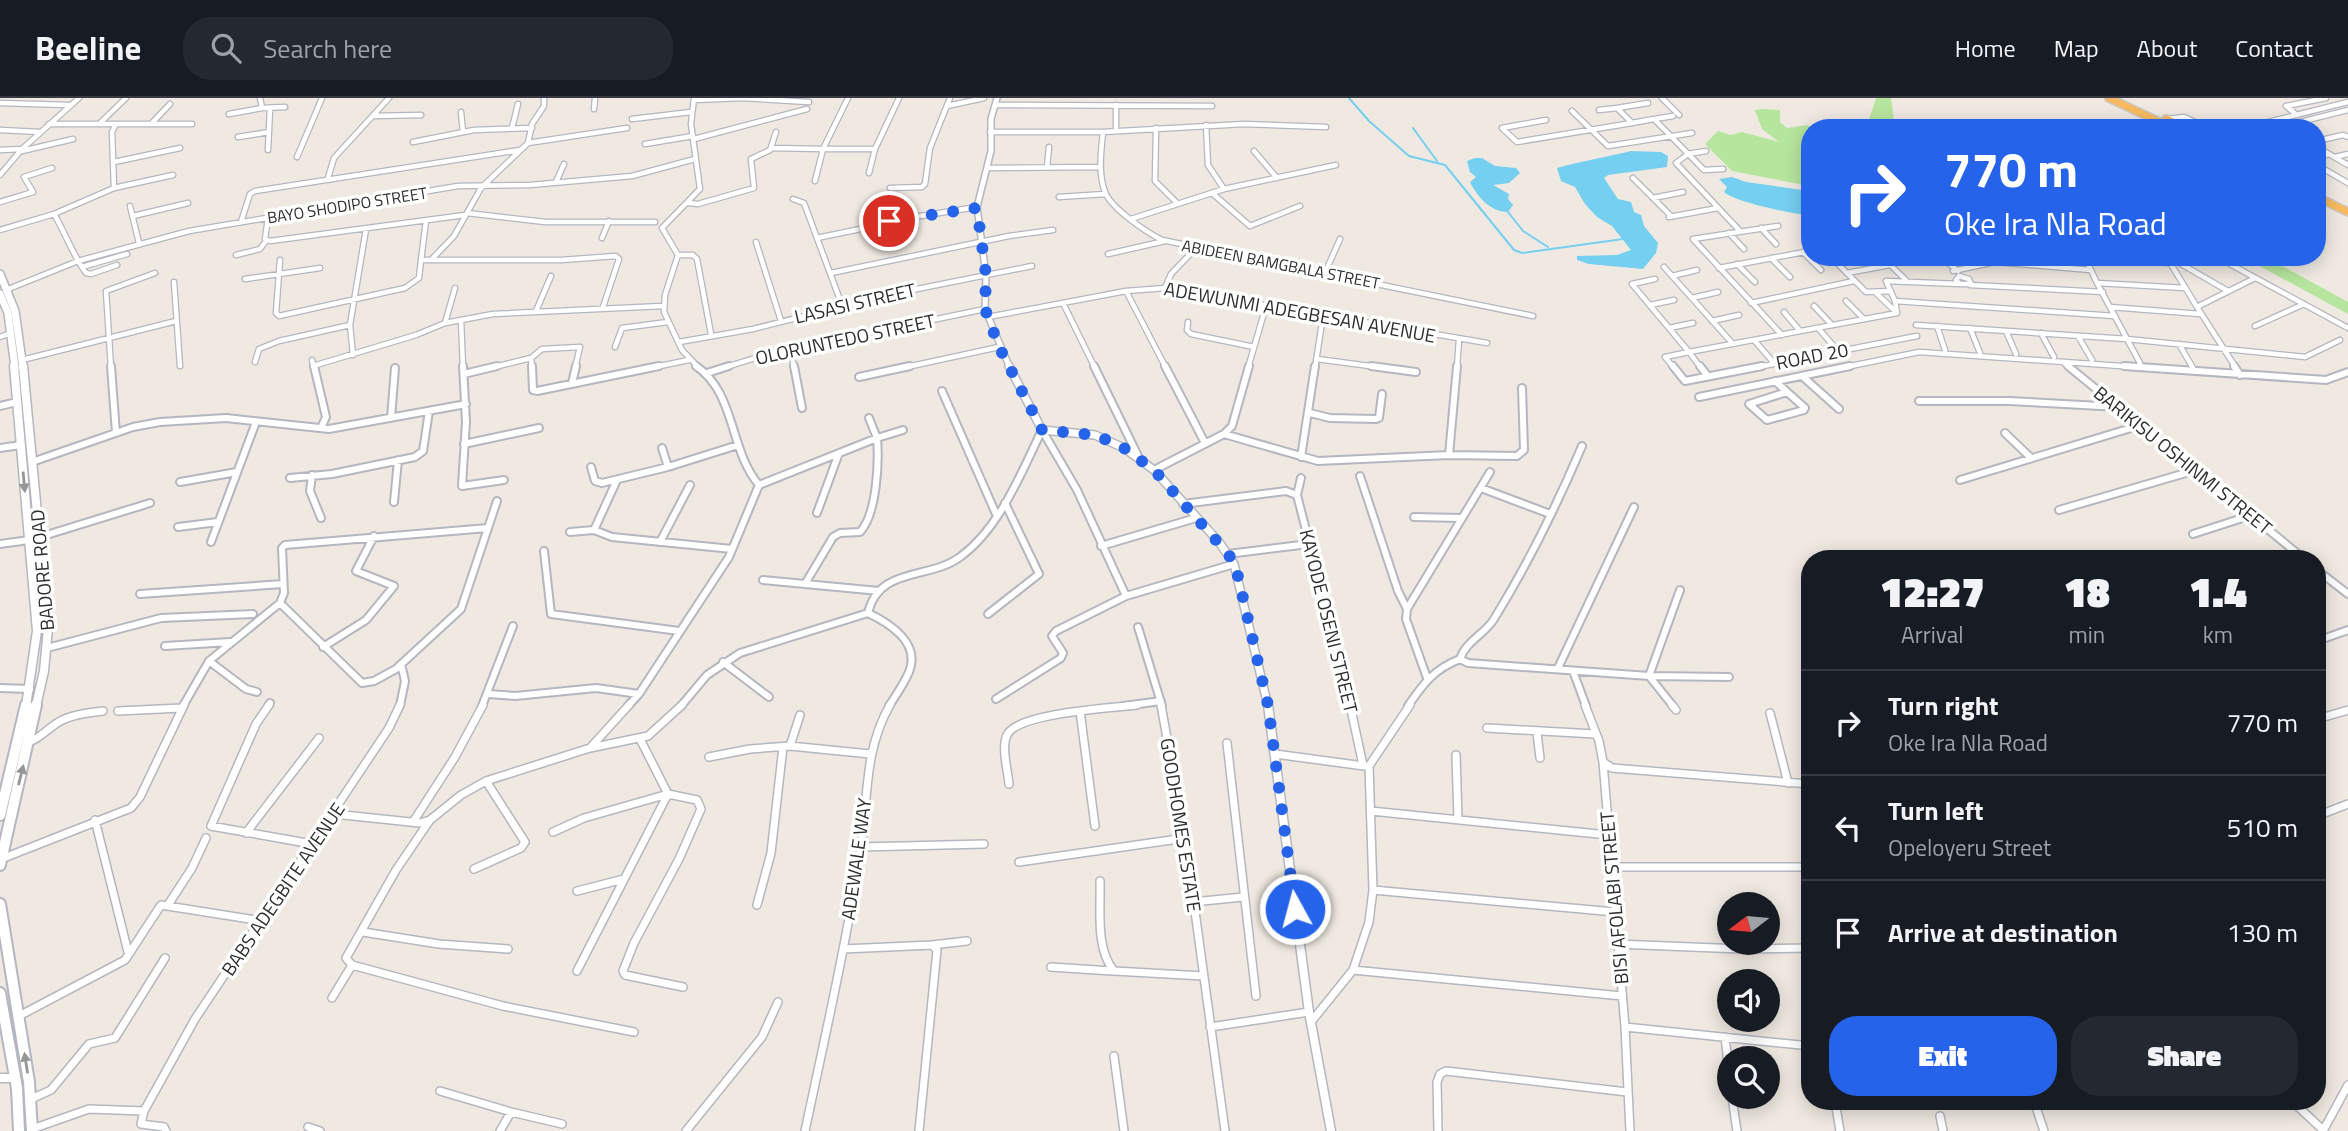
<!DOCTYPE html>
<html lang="en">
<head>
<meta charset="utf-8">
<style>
	body { margin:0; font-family:"Titillium Web",sans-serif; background:#242831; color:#f1f3f6; height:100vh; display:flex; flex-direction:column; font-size:26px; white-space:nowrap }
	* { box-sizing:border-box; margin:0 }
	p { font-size:23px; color:#9ea1a6 }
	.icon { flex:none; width:38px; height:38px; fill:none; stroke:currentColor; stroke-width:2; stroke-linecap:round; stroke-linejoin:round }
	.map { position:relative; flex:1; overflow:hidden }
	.drawer { position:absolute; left:1801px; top:452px; width:525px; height:560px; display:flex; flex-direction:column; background:#171b24; border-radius:28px; box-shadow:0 4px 18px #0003 }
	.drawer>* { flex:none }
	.banner { position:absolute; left:1801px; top:21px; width:525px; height:147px; border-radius:28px; box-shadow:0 4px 18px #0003; background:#2563eb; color:#fff; overflow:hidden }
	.needle { width:46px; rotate:254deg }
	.buttons { position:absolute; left:1717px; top:794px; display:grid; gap:14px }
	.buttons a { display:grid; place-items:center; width:63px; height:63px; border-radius:50%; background:#171b24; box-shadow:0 4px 18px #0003; font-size:35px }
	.pin { position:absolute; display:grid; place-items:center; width:60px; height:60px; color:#fff; margin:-30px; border:4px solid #fff; border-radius:50%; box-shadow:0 2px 7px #0007 }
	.me { position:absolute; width:77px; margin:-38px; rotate:353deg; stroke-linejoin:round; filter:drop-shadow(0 0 5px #0008) }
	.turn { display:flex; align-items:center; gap:24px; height:147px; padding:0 28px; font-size:32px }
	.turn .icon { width:91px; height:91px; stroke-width:2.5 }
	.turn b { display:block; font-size:49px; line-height:60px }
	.eta { display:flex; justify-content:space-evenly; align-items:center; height:119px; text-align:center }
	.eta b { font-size:42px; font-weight:800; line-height:49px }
	.button { display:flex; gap:14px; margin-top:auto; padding:14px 28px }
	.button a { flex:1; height:80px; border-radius:28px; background:#2563eb; color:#fff; font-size:28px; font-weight:800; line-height:80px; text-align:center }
	.button a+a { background:#242831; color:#f1f3f6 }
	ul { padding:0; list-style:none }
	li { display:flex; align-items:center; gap:21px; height:105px; padding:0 28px; border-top:2px solid #363941 }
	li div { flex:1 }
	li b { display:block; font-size:26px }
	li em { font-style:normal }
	header { display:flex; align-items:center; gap:42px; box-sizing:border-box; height:98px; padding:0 35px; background:#171b24; border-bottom:2px solid #363941 }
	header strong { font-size:33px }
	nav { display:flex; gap:38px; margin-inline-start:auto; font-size:24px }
	.search { width:490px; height:63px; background:#242831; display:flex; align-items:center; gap:18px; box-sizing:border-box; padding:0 24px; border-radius:28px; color:#9ea1a6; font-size:26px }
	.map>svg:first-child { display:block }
	.green { fill:#b6e59e }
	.water { fill:#75cff0 }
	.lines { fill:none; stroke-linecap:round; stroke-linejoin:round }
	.stream { stroke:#75cff0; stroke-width:2 }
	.minor-far2-casing { stroke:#b4b7c1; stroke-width:7 }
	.minor-far1-casing { stroke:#b4b7c1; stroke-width:10 }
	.minor-casing { stroke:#b4b7c1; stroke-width:10 }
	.tertiary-far2-casing { stroke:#b4b7c1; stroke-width:8 }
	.tertiary-far1-casing { stroke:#b4b7c1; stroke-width:10 }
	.tertiary-casing { stroke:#b4b7c1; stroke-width:11 }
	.secondary-far2-casing { stroke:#b4b7c1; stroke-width:10 }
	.secondary-far1-casing { stroke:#b4b7c1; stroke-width:11 }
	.secondary-casing { stroke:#b4b7c1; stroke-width:14 }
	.trunk-casing { stroke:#c9c9c9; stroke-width:10 }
	.minor-far2 { stroke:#fff; stroke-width:4.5 }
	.minor-far1 { stroke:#fff; stroke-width:6 }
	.minor { stroke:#fff; stroke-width:7 }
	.tertiary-far2 { stroke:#fff; stroke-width:5 }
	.tertiary-far1 { stroke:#fff; stroke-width:7 }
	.tertiary { stroke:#fff; stroke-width:8 }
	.secondary-far2 { stroke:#fff; stroke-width:7 }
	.secondary-far1 { stroke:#fff; stroke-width:8 }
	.secondary { stroke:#fff; stroke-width:10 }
	.trunk { stroke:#f8ba60; stroke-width:7 }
	.oneway { fill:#969696 }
	.route { stroke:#2563eb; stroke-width:12; stroke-dasharray:0 21.6 }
	.labels { text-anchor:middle; stroke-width:7; stroke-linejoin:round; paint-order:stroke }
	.far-street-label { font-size:16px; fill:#2e2e2e; stroke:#fff }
	.street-label { font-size:19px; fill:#2e2e2e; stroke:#fff }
</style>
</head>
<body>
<header>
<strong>Beeline</strong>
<div class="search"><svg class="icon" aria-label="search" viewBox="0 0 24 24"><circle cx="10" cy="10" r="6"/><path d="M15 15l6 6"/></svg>Search here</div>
<nav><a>Home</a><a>Map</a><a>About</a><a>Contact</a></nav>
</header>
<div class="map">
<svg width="2348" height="1033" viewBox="0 0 2348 1033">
	<rect width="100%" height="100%" fill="#efe9e1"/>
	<path class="green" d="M1876 0H1891L1894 22 1891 30H1872L1868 25Z
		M1764 11 1780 12V24L1787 30 1807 27 1816 30H1810L1809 88 1732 73 1705 46 1718 33 1730 37 1742 34 1779 44 1762 31 1755 12Z
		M2243 159H2279L2273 163 2348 204V216Z"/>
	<path class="water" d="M1631 53 1661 54 1668 58 1667 69 1608 77 1604 80 1618 101 1631 104 1634 114 1641 117 1644 128 1658 145 1656 155 1643 171 1589 166 1577 162V158L1617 157 1631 152 1612 128 1597 119 1585 106 1575 89 1561 83 1557 70C1582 63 1606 59 1631 53Z
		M1475 60H1482L1495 68 1516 70 1520 75 1509 85 1493 87 1509 96 1508 101 1513 107 1508 114C1491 114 1477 99 1470 84L1476 79 1470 74 1467 63Z
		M1732 79 1746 84 1809 93V117C1792 116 1735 104 1724 94L1727 89 1719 81Z"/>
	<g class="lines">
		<path class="stream" d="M1349 0 1369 23 1409 58 1445 67 1514 152 1522 155 1623 141
			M1413 30 1437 63
			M1508 114 1523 133 1548 149"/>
		<g class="minor-far2-casing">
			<path id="minor-far2" d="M260 0 262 10 285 9
				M694 0 691 26 700 91 662 130 678 157 665 197 664 214 682 252 699 270
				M848 0 823 51H875L899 0
				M1662 0 1679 17
				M694 2 742 0 809 4
				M0 5 69 7
				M1648 5 1617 10 1632 25 1654 21 1704 72 1723 71
				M995 7 1212 8
				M1116 7V33
				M947 8 984 0
				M594 11 595 0
				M1599 12 1617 10
				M1572 13 1608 48 1692 35
				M461 14 463 34
				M229 16 262 10
				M2297 17 2286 8 2326 0
				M373 18 421 17
				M632 21 691 14
				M1654 21 1673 18
				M2167 21 2184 19 2208 30
				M1546 22 1502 30 1517 44 1632 25
				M49 26H192
				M99 26 126 0
				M151 26 170 6
				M1206 27 1208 67 1224 91
				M512 30 518 6
				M1156 30 1155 83 1177 105
				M2244 30 2348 4
				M2276 30 2348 12
				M0 32 40 34
				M990 34H1103L1244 26 1326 29
				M1103 34C1101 54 1098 75 1105 94 1111 110 1146 134 1162 142L1533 218
				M238 39 269 34
				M694 41 807 11
				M2317 43 2343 37 2348 39
				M413 44 474 32 532 30
				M528 45 627 30
				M645 46 693 38
				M2317 49 2348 67
				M772 50 823 51 815 83
				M0 52 22 51
				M268 52 270 11
				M22 53 73 41
				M1254 53 1277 80
				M1706 53 1688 56 1676 65 1740 133
				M297 59 322 0
				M2317 59 2329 56
				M2335 59 2348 56
				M114 64 180 50
				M2317 67 2348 85
				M1047 69 1049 49
				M988 70 1100 69
				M869 75 875 51
				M0 77 22 51 79 0
				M328 80 334 60 389 0
				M1633 80 1671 118
				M556 84 564 66
				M114 90 112 34 116 26
				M890 90 922 89 925 86 930 50 950 0
				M1212 95 1250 128 1300 108
				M1059 99 1105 96
				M1653 100 1683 94
				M793 101 804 105 843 210
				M0 104 33 94 24 79 52 70
				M689 105 698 106 754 90 751 61 770 52 776 34
				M130 108 139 145
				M467 115 545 124H655
				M54 116C66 136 72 156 86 175L91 176 117 167
				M133 118 188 105
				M1669 119 1718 110
				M268 120 265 141 270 143 465 117
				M1131 121 1224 91 1336 67
				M889 123 977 109
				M241 124 250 96 255 93 520 52
				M1778 128 1693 141 1782 237
				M1761 130 1776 146
				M0 132 54 116 114 90 173 77
				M1729 135 1744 151
				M602 140 609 123
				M817 140 865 130
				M756 144 781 223
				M1803 154 1821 172
				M1108 156 1165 143
				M236 157 260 151 266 143
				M678 157H693L697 161 711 236
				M1831 159 1866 194 1890 193
				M1882 159 1906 182
				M1941 159 1958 173
				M2085 159 2097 185 2185 190
				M2169 159 2228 193
				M2217 159 2348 230
				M1771 160 1790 179
				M2085 160 2170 165
				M432 161 454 138 481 90 528 45 532 26 544 8V0
				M280 162 276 215 279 218 405 190 419 180 421 162H561L616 158 619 161 603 209
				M421 162 426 123
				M2169 163 2197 209
				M1737 166 1755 184
				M82 169 127 156
				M1664 169 1733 246
				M1719 170 1810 153
				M1953 173 1995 164 2091 172
				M831 175 1009 138 1053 132
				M1325 175 1340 141
				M1847 175 1890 167
				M1672 178 1697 172
				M1959 178 1969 181 1971 186H1960L1956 182Z
				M245 181 320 170
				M1655 181 1632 186 1689 254 1665 259 1674 270
				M174 184 180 268
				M2097 185 2127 241 2305 259 2340 242
				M1970 187 2103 194
				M1165 190 1171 176 1196 150
				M6 192 78 163 189 133 458 88 530 87 632 78 695 61
				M1126 193 1166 270
				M1875 194 1896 214
				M1692 200 1718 194
				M1846 203 1864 221
				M1895 203 1886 183 1960 186
				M1063 205 1095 270
				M1751 205 1854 183
				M1650 207 1674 202
				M1814 208 1832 227
				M2110 209 2200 216
				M536 213 551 178
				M1784 214 1800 233
				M988 219 1126 193 1165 190 1487 245
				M461 222 463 270
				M1712 223 1739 217
				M1188 224 1187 232 1191 236 1254 249
				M445 225 455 190
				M1916 227 2127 241 2140 265
				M1937 228 1945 252
				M2255 228 2304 206
				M1669 230 1693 225
				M1818 230 1838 253
				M1970 230 1980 255
				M2006 233 2016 256
				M2041 235 2054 259
				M2078 238 2092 262
				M0 239 11 235
				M1754 242 1774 265
				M679 244 753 231 892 196 1032 168
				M2179 246 2193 270
				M615 249 622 230 668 224
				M791 252 794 270
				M353 257 350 227 366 131
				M531 260 532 270
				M1317 261 1385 270
				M22 262 176 223
				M312 262 314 270
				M255 264 259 251 279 243 350 227
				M2063 264 2070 270
				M313 268 416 237 445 225 493 216 663 208
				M111 270 106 193 155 175
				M490 270 531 260 542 251 580 249 575 270
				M650 270 689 262
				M723 270 768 256 985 211
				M902 270 999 249
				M1248 270 1266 208
				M1315 270 1323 218
				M1457 270 1459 241
				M1701 270 1689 254 1897 215 1895 203 2115 218
				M1753 270 1917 238
				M1841 270 1919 254 2150 270
				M2236 270 2197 209 2255 180"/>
		</g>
		<g class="minor-far1-casing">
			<path id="minor-far1" d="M111 268 116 335
				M314 268 326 319 321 330
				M463 268 466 324 462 388 504 382
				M532 268 533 292 537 293 659 268
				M696 268C736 295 729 352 759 387
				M794 268 802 310
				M1094 268 1139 360
				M1165 268 1205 345
				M1371 268 1416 274
				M1673 268 1685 283 1762 268
				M1700 268 1707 277
				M2068 268 2303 460
				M2124 268 2326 282 2348 274
				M2234 268 2240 277
				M707 275 729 268
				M464 276 497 268
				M1802 278 1839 311
				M859 279 910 268
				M1775 283 1805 310 1804 312 1767 322 1749 306 1787 294
				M572 285 576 268
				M942 293 996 416
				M1699 299 1850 268
				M1919 303H2009L2119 309
				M0 308 17 304
				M1310 315 1330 320 1376 321 1379 320 1382 296
				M391 320 395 270
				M869 320 877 340 903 332
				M1042 332 1077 392 1126 498
				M2005 335 2030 359
				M1224 336 1318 363 1449 357 1517 358 1524 352 1522 290
				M464 346 539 330
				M0 350 21 347
				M662 350 668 369
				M1449 357 1457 268
				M1301 359 1315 268
				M32 364 133 329 160 324 226 320 329 331 466 306
				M591 369 595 383 602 385 668 369 738 347
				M1154 372 1224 336 1232 328 1249 268
				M312 377 310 393 321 420
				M1360 378 1398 493 1407 511
				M290 380 332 376 415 359 423 353 429 313
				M1301 380 1297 397 1351 608
				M1960 382 2141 327
				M180 384 237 374
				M759 387 877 340C879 364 877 416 860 434L840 435 833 439 805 486
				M1481 390 1550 416
				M394 404 398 362
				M1183 406 1286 393 1297 397
				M2059 412 2196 372
				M817 415 839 355
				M1414 419 1461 420
				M178 429 218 424
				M594 432 617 382
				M570 434 594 432 612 439 732 451
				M2193 436 2249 418
				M40 439 150 405
				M211 444 256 324
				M660 444 690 387
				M0 446 29 442
				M1101 448 1196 420
				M544 453 551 516 679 533
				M1228 456 1309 446
				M2317 472 2348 496
				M763 482 879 493
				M140 496 283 486
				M280 505 362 585 374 583 396 571 461 511 497 403
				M868 515C879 468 929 482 960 459 1000 430 1021 375 1042 332
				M868 515C889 525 921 545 909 574 904 586 896 597 889 608
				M988 516 1039 476 1005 405
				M1138 529 1162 608
				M2317 543 2348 532
				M165 548 230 544
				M323 549 366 522 394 488 356 473 374 438
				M47 550 161 520 253 516
				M1460 561 1468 565 1649 578 1729 579
				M1460 561C1466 543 1485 536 1494 521 1528 466 1557 407 1582 348
				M209 563 246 591 257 594
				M723 564 769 599
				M1558 570 1634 409
				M1573 573 1586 608
				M1427 580 1406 521 1407 511 1490 374
				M0 590 30 591
				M489 596 515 598 596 590 639 596
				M996 601 1061 560 1063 555 1052 538 1056 533 1126 498 1234 466
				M183 608 209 563 280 505 284 495 282 450 285 447 488 430
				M268 608 270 605
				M400 608 405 583 401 566
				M482 608 513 528
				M628 608 639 596 729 459 759 387
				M681 608 707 577 740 555 868 515
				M1124 608 1161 603
				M1408 608C1423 586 1434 571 1460 561
				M1673 608 1649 578 1680 492"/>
		</g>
		<g class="minor-casing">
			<path id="minor" d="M269 607 256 626 211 728 312 746
				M1161 607 1185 740 1225 1033
				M1350 607 1363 667
				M1585 607 1599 643 1603 664 1625 929 1630 1033
				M1672 607 1676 612
				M118 613 182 610
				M1080 613 1095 728
				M1770 615 1788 685
				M2317 621 2348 612
				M1487 630 1595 636
				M1537 635 1540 660
				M640 641 668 696
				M29 644C40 640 44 634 53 628 66 617 86 615 103 613
				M1227 645 1256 898
				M790 648 800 617
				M590 650 629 607
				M1275 656 1364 668
				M1456 657 1458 721
				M709 659 750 651 790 648 870 656
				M1603 664 1612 670 1810 686
				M1009 686C1008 673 1001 650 1007 637 1017 615 1111 610 1137 607
				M1371 713 1608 737
				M334 716 420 725 430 722 461 697 486 683 590 650 648 638 682 607
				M2317 718 2348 706
				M95 722 128 854
				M413 724 455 659 483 607
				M553 734 584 720 668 696 697 702 701 711 679 761 634 845 623 873 625 877 683 889
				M246 735 319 640
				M861 749 984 746
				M1 761 131 710 140 699 184 607
				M1019 764 1185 740
				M1612 769H1810
				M474 771 521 750 525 744 486 683
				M1100 783C1101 811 1095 850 1114 873L1203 878
				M1373 792 1615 814
				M577 793 624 781
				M1193 804 1243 799
				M168 807 192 770 206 740
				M757 807 771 755 783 649
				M363 834 439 846 508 851
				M1617 846 1741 851 1810 850
				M932 847 967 843
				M843 851 932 847 937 852 919 1033
				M352 867 503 908 634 934
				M1051 869 1112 873
				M1353 872 1622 898
				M577 873 668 696
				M332 900 352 867 346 860 396 772 430 722
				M19 918 125 862 161 807 262 823
				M1311 924 1353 872 1369 824 1373 792 1369 668 1410 607
				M1210 929 1309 914
				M1625 929 1810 948
				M1725 939 1729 973
				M1114 958 1124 1033
				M440 993 511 1014
				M1732 999 1737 1033
				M31 1001 51 992 89 946 115 940 165 860
				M1835 1003 1840 1033
				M2034 1003 2044 1033
				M2292 1003 2324 1033
				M144 1013 195 921 389 630 400 607
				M1940 1018 1943 1033
				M308 1029 320 1033
				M32 1031 89 1011 144 1013 141 1026 164 1029 166 1033
				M500 1033 511 1014 562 1026
				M686 1033 762 939 778 904
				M805 1033C825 939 846 846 861 751 868 700 864 652 890 607
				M1438 1033 1437 984 1440 976 1446 973 1627 994
				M2323 1033 2348 987"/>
		</g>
		<g class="tertiary-far2-casing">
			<path id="tertiary-far2" d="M997 0 991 21V53L977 109 986 177 985 211 1010 270"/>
		</g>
		<g class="tertiary-far1-casing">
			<path id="tertiary-far1" d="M1009 268 1042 332 1095 337 1124 350 1154 372 1219 444 1234 466 1268 608"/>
		</g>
		<g class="tertiary-casing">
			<path id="tertiary" d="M1268 607 1309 914 1331 1033
				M0 980H15"/>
		</g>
		<g class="secondary-far2-casing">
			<path id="secondary-far2" d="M0 176 15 213 23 270
				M0 196 8 215 15 270"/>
		</g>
		<g class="secondary-far1-casing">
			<path id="secondary-far1" d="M14 268 37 533 26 608
				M23 268 48 530 44 573 36 608"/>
		</g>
		<g class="secondary-casing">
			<path id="secondary" d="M0 717 26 607
				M0 767 36 607
				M0 806 29 984 32 1033
				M0 895 17 990 19 1033"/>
		</g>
		<g class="trunk-casing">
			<path id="trunk" d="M2109 0 2172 30
				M2166 21 2185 30
				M2317 99 2348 114"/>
		</g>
		<use href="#minor-far2" class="minor-far2"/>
		<use href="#minor-far1" class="minor-far1"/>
		<use href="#minor" class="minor"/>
		<use href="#tertiary-far2" class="tertiary-far2"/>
		<use href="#tertiary-far1" class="tertiary-far1"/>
		<use href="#tertiary" class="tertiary"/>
		<use href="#secondary-far2" class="secondary-far2"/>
		<use href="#secondary-far1" class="secondary-far1"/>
		<use href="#secondary" class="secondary"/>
		<use href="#trunk" class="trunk"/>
	</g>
	<defs><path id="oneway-solid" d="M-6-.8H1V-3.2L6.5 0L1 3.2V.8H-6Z" transform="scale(1.75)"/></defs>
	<g class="oneway">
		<use href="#oneway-solid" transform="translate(24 384) rotate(85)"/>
		<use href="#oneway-solid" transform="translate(21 677) rotate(-76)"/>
		<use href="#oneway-solid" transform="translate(26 965) rotate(-99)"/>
	</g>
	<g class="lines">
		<path class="route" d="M889 123 977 110 986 177 985 211 999 249 1042 332 1096 337 1124 350 1154 372 1229 457 1236 470 1268 607 1295 811"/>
	</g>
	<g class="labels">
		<g class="far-street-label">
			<text transform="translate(347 107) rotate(-9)" y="6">BAYO SHODIPO STREET</text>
			<text transform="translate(1281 166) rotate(11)" y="6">ABIDEEN BAMGBALA STREET</text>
		</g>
		<g class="street-label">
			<text transform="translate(855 205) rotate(-13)" y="7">LASASI STREET</text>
			<text transform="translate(1300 214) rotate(10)" y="7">ADEWUNMI ADEGBESAN AVENUE</text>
			<text transform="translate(845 241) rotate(-12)" y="7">OLORUNTEDO STREET</text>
			<text transform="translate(1812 258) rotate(-11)" y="7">ROAD 20</text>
			<text transform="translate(2183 362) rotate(39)" y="7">BARIKISU OSHINMI STREET</text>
			<text transform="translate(42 472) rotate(-95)" y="7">BADORE ROAD</text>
			<text transform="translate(1329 523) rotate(76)" y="7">KAYODE OSENI STREET</text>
			<text transform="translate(1181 727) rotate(81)" y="7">GOODHOMES ESTATE</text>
			<text transform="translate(856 761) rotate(-82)" y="7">ADEWALE WAY</text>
			<text transform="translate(283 791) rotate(-56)" y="7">BABS ADEGBITE AVENUE</text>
			<text transform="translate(1614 800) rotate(-95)" y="7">BISI AFOLABI STREET</text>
		</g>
	</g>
</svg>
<div class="buttons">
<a><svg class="needle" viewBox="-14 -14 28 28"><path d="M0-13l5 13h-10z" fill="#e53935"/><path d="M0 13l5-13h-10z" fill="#9ea1a6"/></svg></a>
<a><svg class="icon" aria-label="sound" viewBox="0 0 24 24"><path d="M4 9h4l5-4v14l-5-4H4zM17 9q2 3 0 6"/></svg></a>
<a><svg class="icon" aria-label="search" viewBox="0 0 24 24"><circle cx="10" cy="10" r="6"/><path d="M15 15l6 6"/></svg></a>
</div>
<div class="pin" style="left:889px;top:123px;background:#d93025"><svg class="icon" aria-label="arrive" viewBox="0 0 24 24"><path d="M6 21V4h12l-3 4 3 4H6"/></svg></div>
<svg class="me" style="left:1295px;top:811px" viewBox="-20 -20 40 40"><circle r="17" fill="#2563eb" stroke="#fff" stroke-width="3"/><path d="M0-11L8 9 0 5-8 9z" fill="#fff"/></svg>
<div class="banner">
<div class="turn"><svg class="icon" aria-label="right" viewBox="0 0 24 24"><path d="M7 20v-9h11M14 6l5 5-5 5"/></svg><div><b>770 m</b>Oke Ira Nla Road</div></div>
</div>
<section class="drawer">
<div class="eta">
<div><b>12:27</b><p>Arrival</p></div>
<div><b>18</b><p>min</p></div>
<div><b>1.4</b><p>km</p></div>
</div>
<ul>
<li><svg class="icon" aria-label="right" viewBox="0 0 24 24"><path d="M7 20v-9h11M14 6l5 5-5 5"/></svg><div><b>Turn right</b><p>Oke Ira Nla Road</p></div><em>770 m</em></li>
<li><svg class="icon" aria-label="left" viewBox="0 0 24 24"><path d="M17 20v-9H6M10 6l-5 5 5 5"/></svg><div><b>Turn left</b><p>Opeloyeru Street</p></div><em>510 m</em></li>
<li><svg class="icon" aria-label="arrive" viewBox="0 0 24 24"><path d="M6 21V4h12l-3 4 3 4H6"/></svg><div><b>Arrive at destination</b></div><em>130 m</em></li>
</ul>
<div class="button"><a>Exit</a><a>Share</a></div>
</section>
</div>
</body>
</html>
